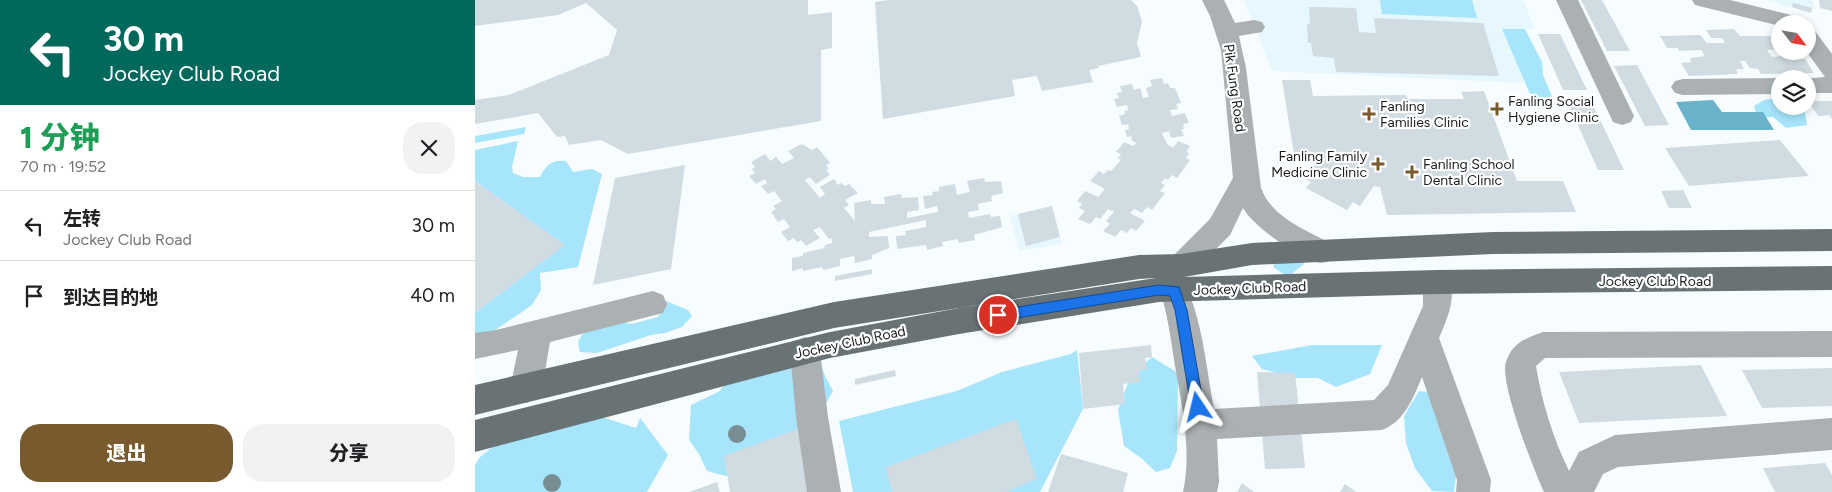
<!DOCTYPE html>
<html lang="zh">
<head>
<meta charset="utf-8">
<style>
	body { margin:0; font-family:Figtree,"Noto Sans SC",sans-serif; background:#f2f2f2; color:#202124; height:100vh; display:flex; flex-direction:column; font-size:19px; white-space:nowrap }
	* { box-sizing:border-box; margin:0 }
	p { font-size:16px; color:#757577 }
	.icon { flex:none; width:28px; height:28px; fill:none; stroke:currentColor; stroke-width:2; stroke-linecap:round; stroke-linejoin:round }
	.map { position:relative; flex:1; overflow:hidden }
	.details { display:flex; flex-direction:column; background:#fff; width:475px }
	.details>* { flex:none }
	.guide { background:#00695c; color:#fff; overflow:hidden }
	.needle { width:32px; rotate:121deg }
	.controls { position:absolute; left:1296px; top:15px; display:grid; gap:10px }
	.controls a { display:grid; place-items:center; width:45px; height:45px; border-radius:50%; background:#fff; box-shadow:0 2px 8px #0003; font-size:25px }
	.pin { position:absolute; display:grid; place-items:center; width:42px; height:42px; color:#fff; margin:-21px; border:2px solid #fff; border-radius:50%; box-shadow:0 1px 5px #0007 }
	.me { position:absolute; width:55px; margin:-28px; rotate:350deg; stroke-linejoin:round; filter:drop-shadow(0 0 4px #0008) }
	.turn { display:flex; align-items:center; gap:18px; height:105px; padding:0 20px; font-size:22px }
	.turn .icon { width:65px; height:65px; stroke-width:2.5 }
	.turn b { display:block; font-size:35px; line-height:42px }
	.round { display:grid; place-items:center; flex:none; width:52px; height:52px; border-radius:20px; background:#f2f2f2 }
	.headline { display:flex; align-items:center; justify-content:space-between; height:85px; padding:0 20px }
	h1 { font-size:30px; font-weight:800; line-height:38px; color:#1e9e55 }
	.action { display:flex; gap:10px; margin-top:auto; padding:10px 20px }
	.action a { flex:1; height:58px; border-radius:20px; background:#79592e; color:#fff; font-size:20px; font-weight:800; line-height:58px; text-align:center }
	.action a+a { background:#f2f2f2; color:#202124 }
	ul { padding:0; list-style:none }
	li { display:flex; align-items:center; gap:15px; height:70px; padding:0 20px; border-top:1px solid #e0e0e0 }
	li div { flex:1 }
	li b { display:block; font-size:19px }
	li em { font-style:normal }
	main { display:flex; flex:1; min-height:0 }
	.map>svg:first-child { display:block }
	.built { fill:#e6f7fe }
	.green { fill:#a7e5fc }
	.water { fill:#6ab1ca }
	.building { fill:#d0dce1 }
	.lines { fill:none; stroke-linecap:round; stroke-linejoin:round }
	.minor { fill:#abb0b2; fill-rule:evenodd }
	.major { fill:#697376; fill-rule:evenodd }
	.tree { fill:#788d94 }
	.route { fill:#1a73e8; stroke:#114b97 }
	.poi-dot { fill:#79592e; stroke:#fff; stroke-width:2 }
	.labels { text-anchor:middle; stroke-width:4.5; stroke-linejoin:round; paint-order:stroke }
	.street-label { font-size:14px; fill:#191d1f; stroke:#fff }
	.poi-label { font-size:14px; fill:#191d1f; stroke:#fff; text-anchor:start }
</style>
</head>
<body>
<main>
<section class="details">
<div class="guide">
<div class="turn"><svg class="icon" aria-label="left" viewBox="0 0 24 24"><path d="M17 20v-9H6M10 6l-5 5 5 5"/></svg><div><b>30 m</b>Jockey Club Road</div></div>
</div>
<div class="headline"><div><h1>1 分钟</h1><p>70 m · 19:52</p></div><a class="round"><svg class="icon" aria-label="close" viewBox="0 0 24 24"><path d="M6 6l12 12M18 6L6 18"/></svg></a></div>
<ul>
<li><svg class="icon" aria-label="left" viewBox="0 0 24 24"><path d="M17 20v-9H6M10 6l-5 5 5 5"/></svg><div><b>左转</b><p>Jockey Club Road</p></div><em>30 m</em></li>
<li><svg class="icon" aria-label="arrive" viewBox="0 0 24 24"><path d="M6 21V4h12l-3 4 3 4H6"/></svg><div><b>到达目的地</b></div><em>40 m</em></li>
</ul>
<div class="action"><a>退出</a><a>分享</a></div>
</section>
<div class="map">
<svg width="1357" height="492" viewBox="0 0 1357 492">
	<rect width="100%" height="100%" fill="#f7fcfe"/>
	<path class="built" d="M769 0H1048L1060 29H1027L1050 83 797 71Z
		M1291 0H1337L1341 9 1337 8 1336 13Z
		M577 206 587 244 544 251 535 216Z"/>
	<path class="green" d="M905 0H997L1002 18 907 14Z
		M1027 29H1050L1067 62 1068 75 1078 99 1067 101 1055 94Z
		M1305 98V106H1329L1332 125 1311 128 1298 117 1283 118 1279 106 1289 100Z
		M51 127 49 134 0 143V136Z
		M43 141 37 167 38 173 48 177H65C72 164 77 160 91 161L98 172 117 169 127 174 103 267 65 273 66 290 57 305 0 344V313L89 245 0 181V150Z
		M808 243H817L829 264 813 277 798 267Z
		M191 301 213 310 217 316 207 327 190 333 176 335 122 353 105 352 103 342 109 332 146 322 157 324 183 317Z
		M337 338 350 376 358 391 333 437 259 478 232 471 224 454 214 440 216 405 245 391 263 360Z
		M837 345H907L895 374 861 387 843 378H820L787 369 777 356Z
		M602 350 608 409 565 492H378L364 421 482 391 527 372 596 354Z
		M677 357 703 373 702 451 695 468 681 472 666 458 649 446 643 410 656 375Z
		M944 391 960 393 983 462 979 492 957 491 940 468 931 443 929 416Z
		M124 416 161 428 165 418 193 455 172 492H0V465L5 457 52 420Z"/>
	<path class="water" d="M1238 100 1247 112H1288L1299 130H1216L1201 102Z"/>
	<path class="building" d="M0 0H333V15L357 12V48L346 50V121L153 154 126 140 94 145 90 136 82 137 63 113 0 124V100L34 95 134 55 142 30 111 3 83 15 0 26Z
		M413 0H656L662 6 667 21 662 43 666 57 623 66 624 68 614 70 618 82 567 91 562 76 537 80 540 96 408 119 400 2Z
		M1106 0H1127L1155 51H1132Z
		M1344 0H1357V11L1345 8Z
		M1318 3 1337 8 1336 13 1317 7Z
		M834 7 881 8 884 32 901 33 899 18 1008 23 1024 76 861 72 859 58 838 56 836 43H833L832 24H835Z
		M1259 29 1265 36H1305V49L1292 50 1297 57 1316 55 1320 59H1330L1339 73 1286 74 1283 69 1275 68 1270 61H1265L1269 69H1261L1263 74 1214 76 1206 63 1216 62 1215 58 1230 56 1226 50 1204 51 1203 48H1192L1185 36 1225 35 1232 43H1250L1247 38H1236L1231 30Z
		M1063 34H1085L1112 90H1088Z
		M1162 65 1194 125 1170 126 1139 66Z
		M687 78 689 84 693 83 695 88H700L706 103 701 104 703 109 695 110 697 116 710 113 714 123 708 124 709 129H706L709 136 696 138 694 131 687 133 692 144 698 148 703 141 715 146 711 152 714 153 711 158 715 160 702 178 697 175 693 180 690 178 686 183 690 185 685 191 690 193 677 210 672 207 667 213 659 209 655 213 670 221 661 231 656 228 652 233 646 230 640 237 628 231 635 224 631 221 639 212 633 209 625 219 621 217 615 224 603 219 610 211 604 208 607 204 602 201 610 191 623 197 630 189 615 181 624 171 629 174 633 170 636 171 646 160 643 158 646 154 641 152 649 142 658 146 662 143 657 141 656 136 652 137 650 130 654 129 653 124 647 125 644 116 650 114 649 111 653 110 652 105 642 107 639 99 644 98 642 93 647 92 645 86 657 84 659 90 665 88 668 98 674 97 671 88 677 86 675 80Z
		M807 80H835L838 96 931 95 933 99H989L986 92 1009 91 1042 181H1088L1101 212 912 215 905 187 899 186 885 206 878 202 872 210 831 188 836 182 829 178 845 159 844 154H819Z
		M1333 101H1357V119L1354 115 1343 116Z
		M1094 105H1118L1149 170H1123Z
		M1305 140 1334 176 1214 186 1190 148Z
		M327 144 337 150 342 147 355 163 351 165 354 169 351 170 355 175 341 184 335 177 330 180 345 198 350 194 345 187 359 179 363 185 366 183 370 186 374 184 383 193 370 200 374 205 369 208 380 221 379 203 396 200V204H410L409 197 426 194 427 198 443 197 444 210 432 212V218L463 212 462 206 450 209 448 196 458 195 457 192 464 191V187L480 184 482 195 495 192 492 181 509 178 510 182 526 181 528 193 516 196 517 201 503 204 504 210 493 212 494 218 515 214 516 217 525 216 527 227 499 235 500 240 484 243 483 239 467 242 468 246 452 250 451 245 422 249 421 236 431 235 430 231 451 227V220L394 232V237L413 236 414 248 397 255V259L380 263 379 256 365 259V266L348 270 347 267 328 271V268L317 271V258L328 256V253L349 248 350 245 357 243V238L354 239 345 227 338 230 345 238 331 246 326 240 322 242 319 238 313 241 306 232 315 227 309 219 303 222 296 212 301 209 298 206 307 201 299 191 293 194 286 186 292 183 290 179 281 184 274 176 280 173 277 169 280 167 276 162 290 154 295 161 301 157 307 164 319 158 313 151Z
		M210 165 196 269 118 285 140 178Z
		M0 181 90 245 0 313Z
		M1208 190 1217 208H1194L1186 191Z
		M577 206 585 237 551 246 543 214Z
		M397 269V274L360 281V276Z
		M676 345 677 357 670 358 672 369 664 371 665 382 648 384 650 404 608 409 604 353Z
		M1226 365 1252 416 1104 423 1084 372Z
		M1357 368V406L1287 408 1267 370Z
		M420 370 421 376 380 385V379Z
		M782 372 820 373 830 468 790 469Z
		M541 419 562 479 531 492H417L411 467Z
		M331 426 338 492H255L249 456Z
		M586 454 653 473 648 492H573Z
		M1350 463 1357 475V492H1300L1288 468Z
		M242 482 245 492H214Z
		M767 483 779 492H762Z
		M870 484 881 492H865Z"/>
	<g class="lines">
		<path class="minor" d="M727 0H749L760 23 779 20 787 22 790 27 787 32 764 36 771 68 786 188C797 218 831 230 857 244L861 252 857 260C853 261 849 263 845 263 825 260 778 226 768 208L755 235 716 274 706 278 696 274 692 266 696 258 735 219 758 178 746 50 735 16Z
			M1081 0H1103L1159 116 1156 122 1147 125 1138 122Z
			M1217 0H1255L1332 19 1335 24 1332 28V24H1305V26L1220 5Z
			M1332 29 1340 31 1357 54V93H1332V79H1325L1350 77 1331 51Z
			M1305 78 1308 79H1305V94L1208 95 1200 93 1196 87 1200 81 1208 79Z
			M962 270 972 273C983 296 973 316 964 338L1016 480 1015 492H981L982 480 947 377C938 398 930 421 907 430L742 439 744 482 742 492H708C717 451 707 407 700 366 696 341 693 315 685 291L689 282 699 279 709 282C728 321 731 367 739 409L899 400 913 385 948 306V282L952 273Z
			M178 291 188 295 192 304 188 313 75 342 67 389 62 399 51 403 40 399 35 389 43 350 0 359V333L21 330Z
			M1357 331V357L1070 358 1061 366C1067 403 1078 438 1094 471L1104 452 1140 435 1357 418V450L1143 467 1128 474 1119 492H1069C1059 470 1024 382 1031 362 1037 343 1051 338 1068 332Z
			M330 337 341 341 345 351 353 417 366 492H332L321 417 315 351 319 341Z"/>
		<path class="major" d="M1357 229V251L1018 254 777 265 709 277 962 270 1357 266V290L962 294 684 302 484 334 355 358 0 452V420L355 332 484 308 681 278 664 279 359 328 0 415V385L359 302 664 255 706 254 777 243 1018 232Z"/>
	</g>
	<g class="tree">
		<circle cx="262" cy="434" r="9"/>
		<circle cx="77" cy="483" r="9"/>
	</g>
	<path class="route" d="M684 285 704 287 712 310 729 407 727 412 723 414 718 412 716 407 700 310 695 296 684 295 523 321 517 315 523 310Z"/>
	<g class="poi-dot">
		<path d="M1019.5 101.5h5v5h5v5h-5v5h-5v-5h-5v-5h5z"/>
		<path d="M891.5 106.5h5v5h5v5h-5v5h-5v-5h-5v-5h5z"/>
		<path d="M900.5 156.5h5v5h5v5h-5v5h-5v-5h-5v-5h5z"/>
		<path d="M934.5 164.5h5v5h5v5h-5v5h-5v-5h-5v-5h5z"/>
	</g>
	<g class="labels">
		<g class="street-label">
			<text transform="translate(760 88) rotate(82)" y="5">Pik Fung Road</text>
			<text x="1180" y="286">Jockey Club Road</text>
			<text transform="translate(775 288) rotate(-2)" y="5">Jockey Club Road</text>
			<text transform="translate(375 342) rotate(-12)" y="5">Jockey Club Road</text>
		</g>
		<g class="poi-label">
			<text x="1033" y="106">Fanling Social<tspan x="1033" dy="16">Hygiene Clinic</tspan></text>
			<text x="905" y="111">Fanling<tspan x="905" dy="16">Families Clinic</tspan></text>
			<text x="892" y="161" text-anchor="end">Fanling Family<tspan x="892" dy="16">Medicine Clinic</tspan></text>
			<text x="948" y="169">Fanling School<tspan x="948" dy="16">Dental Clinic</tspan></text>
		</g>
	</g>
</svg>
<div class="controls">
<a><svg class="needle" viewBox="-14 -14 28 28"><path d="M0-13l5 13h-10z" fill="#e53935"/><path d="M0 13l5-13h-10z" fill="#757577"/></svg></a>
<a><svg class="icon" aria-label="layers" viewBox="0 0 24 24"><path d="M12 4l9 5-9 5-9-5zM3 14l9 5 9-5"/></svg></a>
</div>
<div class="pin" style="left:523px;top:315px;background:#d93025"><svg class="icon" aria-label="arrive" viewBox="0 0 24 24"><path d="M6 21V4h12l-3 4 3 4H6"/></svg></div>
<svg class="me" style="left:723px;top:407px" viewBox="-20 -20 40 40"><path d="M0-17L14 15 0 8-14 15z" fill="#1a73e8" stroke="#fff" stroke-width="4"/></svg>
</div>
</main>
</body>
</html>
